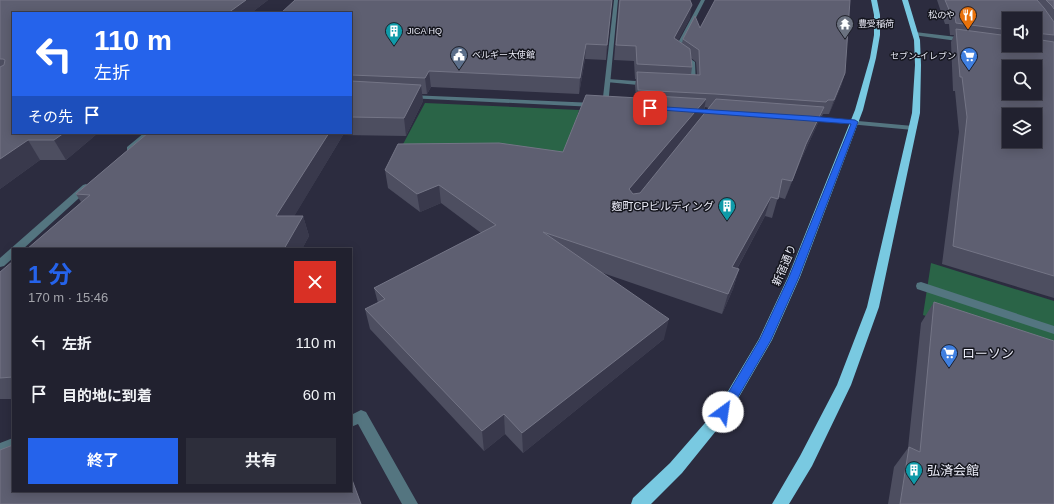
<!DOCTYPE html>
<html lang="ja">
<head>
<meta charset="utf-8">
<style>
	body { margin:0; font-family:Helvetica,"Noto Sans JP",sans-serif; background:#2d2e3b; color:#f1f3f6; height:100vh; display:flex; flex-direction:column; font-size:15px; white-space:nowrap }
	* { box-sizing:border-box; margin:0 }
	p { font-size:13px; color:#a2a3aa }
	.icon { flex:none; width:22px; height:22px; fill:none; stroke:currentColor; stroke-width:2; stroke-linecap:round; stroke-linejoin:round }
	.map { position:relative; flex:1; overflow:hidden }
	.details { position:absolute; left:12px; top:248px; width:340px; height:244px; display:flex; flex-direction:column; background:#21212f; border-radius:0px; box-shadow:0 2px 10px #0003,0 0 0 1px #3e3e4b }
	.details>* { flex:none }
	.banner { position:absolute; left:12px; top:12px; width:340px; height:122px; border-radius:0px; box-shadow:0 2px 10px #0003,0 0 0 1px #3e3e4b; background:#2563eb; color:#fff; overflow:hidden }
	.fabs { position:absolute; left:1002px; top:12px; display:grid; gap:8px }
	.fabs a { display:grid; place-items:center; width:40px; height:40px; border-radius:0px; background:#21212f; box-shadow:0 2px 10px #0003,0 0 0 1px #3e3e4b; font-size:20px }
	.pin { position:absolute; display:grid; place-items:center; width:34px; height:34px; color:#fff; margin:-17px; border-radius:8px; box-shadow:0 2px 6px #0006 }
	.me { position:absolute; width:44px; margin:-22px; rotate:31deg; stroke-linejoin:round; filter:drop-shadow(0 0 3px #0008) }
	.turn { display:flex; align-items:center; gap:14px; height:84px; padding:0 16px; font-size:18px }
	.turn .icon { width:52px; height:52px; stroke-width:2.5 }
	.turn b { display:block; font-size:28px; line-height:34px }
	.then { display:flex; align-items:center; height:38px; padding:0 16px; background:#0003; gap:8px; font-size:15px }
	.round { display:grid; place-items:center; flex:none; width:42px; height:42px; border-radius:0px; background:#2d2e3b }
	.overview { display:flex; align-items:center; justify-content:space-between; height:68px; padding:0 16px }
	h1 { font-size:24px; font-weight:700; line-height:30px; color:#2563eb }
	.button { display:flex; gap:8px; margin-top:auto; padding:8px 16px }
	.button a { flex:1; height:46px; border-radius:0px; background:#2563eb; color:#fff; font-size:16px; font-weight:700; line-height:46px; text-align:center }
	.button a+a { background:#2d2e3b; color:#f1f3f6 }
	ul { padding:0; list-style:none }
	li { display:flex; align-items:center; gap:12px; height:52px; padding:0 16px }
	li div { flex:1 }
	li b { display:block; font-size:15px }
	li em { font-style:normal }
	.map>svg:first-child { display:block }
	.green { fill:#2a6447 }
	.lines { fill:none; stroke-linecap:round; stroke-linejoin:round }
	.service { fill:#547580; fill-rule:evenodd }
	.pedestrian { fill:#547580; fill-rule:evenodd }
	.minor { fill:#547580; fill-rule:evenodd }
	.tertiary { fill:#547580; fill-rule:evenodd }
	.trunk { fill:#79c9e1; fill-rule:evenodd }
	.wall { fill:#4d4e60; fill-rule:evenodd }
	.shaded-wall { fill:#39394c }
	.building { fill:#5e5f71; stroke:#747586; fill-rule:evenodd }
	.route { fill:#2563eb; stroke:#184099 }
	.labels { text-anchor:middle; stroke-width:3; stroke-linejoin:round; paint-order:stroke }
	.far-poi-label { font-size:9px; fill:#ebecf8; stroke:#15161e; text-anchor:start }
	.poi-label { font-size:11px; fill:#ebecf8; stroke:#15161e; text-anchor:end }
	.street-label { font-size:11px; fill:#ebecf8; stroke:#15161e }
	.near-poi-label { font-size:13px; fill:#ebecf8; stroke:#15161e; text-anchor:start }
</style>
</head>
<body>
<div class="map">
<svg width="1054" height="504" viewBox="0 0 1054 504">
	<rect width="100%" height="100%" fill="#2c2c3f"/>
	<path class="green" d="M425 103 579 110 563 168 394 161Z
		M931 263 1054 301V360L923 315Z"/>
	<g class="lines">
		<path class="service" d="M701 0H705L679 51 695 62 696 86 693 88 690 86 689 63 673 52Z
			M608 79 649 82 652 84 649 86 606 82 605 81Z
			M361 410 366 412 418 504H402L358 424 351 427V415Z
			M13 438V451L0 456V443Z"/>
		<path class="pedestrian" d="M921 282 1054 326V334L917 289 916 286 917 283Z"/>
		<path class="minor" d="M614 0H618L608 106 605 108 602 106Z
			M409 95 595 103 598 105 595 107 407 98 406 97Z
			M803 116 913 126 917 128 913 130 806 120 802 118Z
			M144 133H152L133 151H127V147Z
			M86 184 90 187 89 189 23 249H13V258L4 266 0 267V258L83 185Z"/>
		<path class="tertiary" d="M915 32 965 38 968 40 965 42 913 35V33Z"/>
		<path class="trunk" d="M871 0H877L880 15V35L876 58 863 110 800 277 772 340 728 416 682 473 651 504H631L633 498 670 463 718 408 759 339 788 277 855 110 870 58 874 35V15Z
			M902 0H908L920 40 921 65 920 113 879 307 851 385 812 466 789 504H772L800 456 837 385 867 307 912 113 915 65 914 40Z"/>
	</g>
	<path class="wall" d="M0 0H268L251 13H13V133H98L66 160H40L0 189Z
		M612 0 606 60 585 59 579 94 431 87 427 94H422L423 101 406 136 343 135 294 216H303L309 236 302 249H27L81 202 76 194 148 133H351V13Z
		M619 0H690V18L678 40 682 43 683 39 700 28 845 73 841 86 829 114H823L822 116H821L818 123 800 162 785 199 778 197 772 218 765 216 737 269H739L733 289 722 314 600 272 664 339 523 453 505 434 484 451 370 329 365 309 378 303 374 288 481 233 441 203 420 212 388 188 385 170 563 152 636 98 635 85 636 79H635L634 61 614 60ZM691 58 696 62 697 75H691L692 67ZM705 107 709 108 640 193H639L703 115Z
		M937 0H1054V298L942 264 959 132 955 91H953L951 42 954 35H950L949 24H945ZM1009 19H1035V45H1009Z
		M13 261V399H0V272Z
		M934 302 1054 504H888L894 467 908 448 921 323Z"/>
	<path class="shaded-wall" d="M246 0H268L251 13H228Z
		M612 0 606 60 607 45Z
		M692 5 690 18 672 52 674 38Z
		M586 44 585 59 579 94 580 78Z
		M429 71 431 87 427 94 425 78Z
		M845 73 841 86 829 114 834 100Z
		M421 85 423 101 406 136 404 118Z
		M706 99 703 115 627 208 629 189Z
		M824 107 818 123 800 162 785 199 792 181 806 144Z
		M64 133H98L66 160 54 140Z
		M329 133H343V135L283 235 276 216Z
		M28 140 40 160 0 189V159Z
		M439 185 441 203 420 212 417 194Z
		M771 197 765 216 727 287 732 267Z
		M303 216 309 236 302 249H284Z
		M739 269 733 289 722 314 728 294Z
		M669 319 664 339 523 453 522 433Z
		M504 414 505 434 484 451 482 431Z"/>
	<path class="building" d="M0 0H246L228 13H13V133H64L54 140H28L0 159V67L4 65 5 60 3 59H0Z
		M295 0H612L607 45 586 44 580 78 429 71 425 78 351 75V13H281Z
		M620 0H690L692 5 674 38 690 49 692 67 637 64 636 46 616 45Z
		M715 0H850L845 73 834 100H828L826 102 715 94 638 90 637 72 700 75 699 50 683 39 695 16 700 28Z
		M945 0H1037L1044 8 1054 22V35L1035 33V19H1009V30L956 23 954 12H950Z
		M1046 0H1054V9L1052 6Z
		M956 29 1009 36V45H1035V39L1054 42V276L953 246 967 117 962 77H960ZM1009 67H1035V93H1009ZM1009 115H1035V141H1009Z
		M351 81 421 85 404 118 351 117Z
		M586 95 639 98 638 95 706 99 629 189 633 194 640 193 716 99 824 107 806 144 792 181 782 179 778 199 771 197 732 267 739 269 728 294 543 232 669 319 522 433 504 414 482 431 365 309 385 299 374 288 496 225 439 185 417 194 385 170 398 144 499 143 563 152Z
		M148 133H329L276 216H303L284 249H27L90 195 76 194Z
		M13 261V377L0 378V272Z
		M934 302 1054 341V504H900L909 447 920 452Z
		M13 445V491H351V477L361 504H0V450Z"/>
	<path class="route" d="M650 106 810 116 855 120 858 122 799 277 771 340 727 416 723 417 718 416 717 412 760 339 789 277 851 124 648 109V107Z"/>
	<defs>
		<g id="restaurant-pin" transform="scale(0.9)"><path d="M0 17L-7.5 6A9.5 9.5 0 1 1 7.5 6Z" fill="#e8710a" stroke="#15161e"/><path d="M-5-6h1v4h1v-4h1v4h1v-4h1v5L-1.5 .5V6h-2V.5L-5-1ZM5-6V6H3V1.5H1.5Q1.5-4 5-6Z" fill="#fff"/></g>
		<g id="temple-pin" transform="scale(0.9)"><path d="M0 17L-7.5 6A9.5 9.5 0 1 1 7.5 6Z" fill="#6b7280" stroke="#15161e"/><path d="M0-6L5-2H3V0L6.5 2.5H4V6H1.5V3h-3V6H-4V2.5H-6.5L-3 0V-2H-5Z" fill="#fff"/></g>
		<g id="building-pin" transform="scale(0.9)"><path d="M0 17L-7.5 6A9.5 9.5 0 1 1 7.5 6Z" fill="#0f9aa8" stroke="#15161e"/><path d="M-4-6H4V6H1V3H-1V6H-4ZM-2.5-4.3h1.7v1.8h-1.7ZM.8-4.3h1.7v1.8H.8ZM-2.5-1h1.7V.8h-1.7ZM.8-1h1.7V.8H.8Z" fill="#fff"/></g>
		<g id="civic-pin" transform="scale(0.9)"><path d="M0 17L-7.5 6A9.5 9.5 0 1 1 7.5 6Z" fill="#5c6f8a" stroke="#15161e"/><path d="M-.6-6.5H3V-4.5H.6V-3L4-1V1h2V6H-6V1h2V-1L-.6-3ZM-1.2 2.5V6h2.4V2.5Z" fill="#fff"/></g>
		<g id="supermarket-pin" transform="scale(0.9)"><path d="M0 17L-7.5 6A9.5 9.5 0 1 1 7.5 6Z" fill="#3f7fe0" stroke="#15161e"/><path d="M-6-5.5h2.5l.6 2H6L4.5 2H-2.5L-4.4-4H-6ZM-1.5 3.2a1.3 1.3 0 1 0 .1 0ZM3 3.2a1.3 1.3 0 1 0 .1 0Z" fill="#fff"/></g>
	</defs>
	<g fill-rule="evenodd">
		<use href="#restaurant-pin" x="968" y="15"/>
		<use href="#temple-pin" x="845" y="24"/>
		<use href="#building-pin" x="394" y="31"/>
		<use href="#civic-pin" x="459" y="55"/>
		<use href="#supermarket-pin" x="969" y="56"/>
		<use href="#building-pin" x="727" y="206"/>
		<use href="#supermarket-pin" x="949" y="353"/>
		<use href="#building-pin" x="914" y="470"/>
	</g>
	<g class="labels">
		<g class="far-poi-label">
			<text x="955" y="18" text-anchor="end">松のや</text>
			<text x="858" y="27">豊受稲荷</text>
			<text x="407" y="34">JICA HQ</text>
			<text x="472" y="58">ベルギー大使館</text>
			<text x="956" y="59" text-anchor="end">セブン-イレブン</text>
		</g>
		<g class="poi-label">
			<text x="714" y="210">麹町CPビルディング</text>
		</g>
		<g class="street-label">
			<text transform="translate(784 265) rotate(-67)" y="4">新宿通り</text>
		</g>
		<g class="near-poi-label">
			<text x="962" y="358">ローソン</text>
			<text x="927" y="475">弘済会館</text>
		</g>
	</g>
</svg>
<div class="fabs">
<a><svg class="icon" aria-label="sound" viewBox="0 0 24 24"><path d="M4 9h4l5-4v14l-5-4H4zM17 9q2 3 0 6"/></svg></a>
<a><svg class="icon" aria-label="search" viewBox="0 0 24 24"><circle cx="10" cy="10" r="6"/><path d="M15 15l6 6"/></svg></a>
<a><svg class="icon" aria-label="layers" viewBox="0 0 24 24"><path d="M12 4l9 5-9 5-9-5zM3 14l9 5 9-5"/></svg></a>
</div>
<div class="pin" style="left:650px;top:108px;background:#d93025"><svg class="icon" aria-label="arrive" viewBox="0 0 24 24"><path d="M6 21V4h12l-3 4 3 4H6"/></svg></div>
<svg class="me" style="left:723px;top:412px" viewBox="-20 -20 40 40"><circle r="19" fill="#fff"/><path d="M0-13L10 11 0 6-10 11z" fill="#2563eb"/></svg>
<div class="banner">
<div class="turn"><svg class="icon" aria-label="left" viewBox="0 0 24 24"><path d="M17 20v-9H6M10 6l-5 5 5 5"/></svg><div><b>110 m</b>左折</div></div>
<div class="then">その先<svg class="icon" aria-label="arrive" viewBox="0 0 24 24"><path d="M6 21V4h12l-3 4 3 4H6"/></svg></div>
</div>
<section class="details">
<div class="overview"><div><h1>1 分</h1><p>170 m · 15:46</p></div><a class="round" style="background:#d93025;color:#fff"><svg class="icon" aria-label="close" viewBox="0 0 24 24"><path d="M6 6l12 12M18 6L6 18"/></svg></a></div>
<ul>
<li><svg class="icon" aria-label="left" viewBox="0 0 24 24"><path d="M17 20v-9H6M10 6l-5 5 5 5"/></svg><div><b>左折</b></div><em>110 m</em></li>
<li><svg class="icon" aria-label="arrive" viewBox="0 0 24 24"><path d="M6 21V4h12l-3 4 3 4H6"/></svg><div><b>目的地に到着</b></div><em>60 m</em></li>
</ul>
<div class="button"><a>終了</a><a>共有</a></div>
</section>
</div>
</body>
</html>
